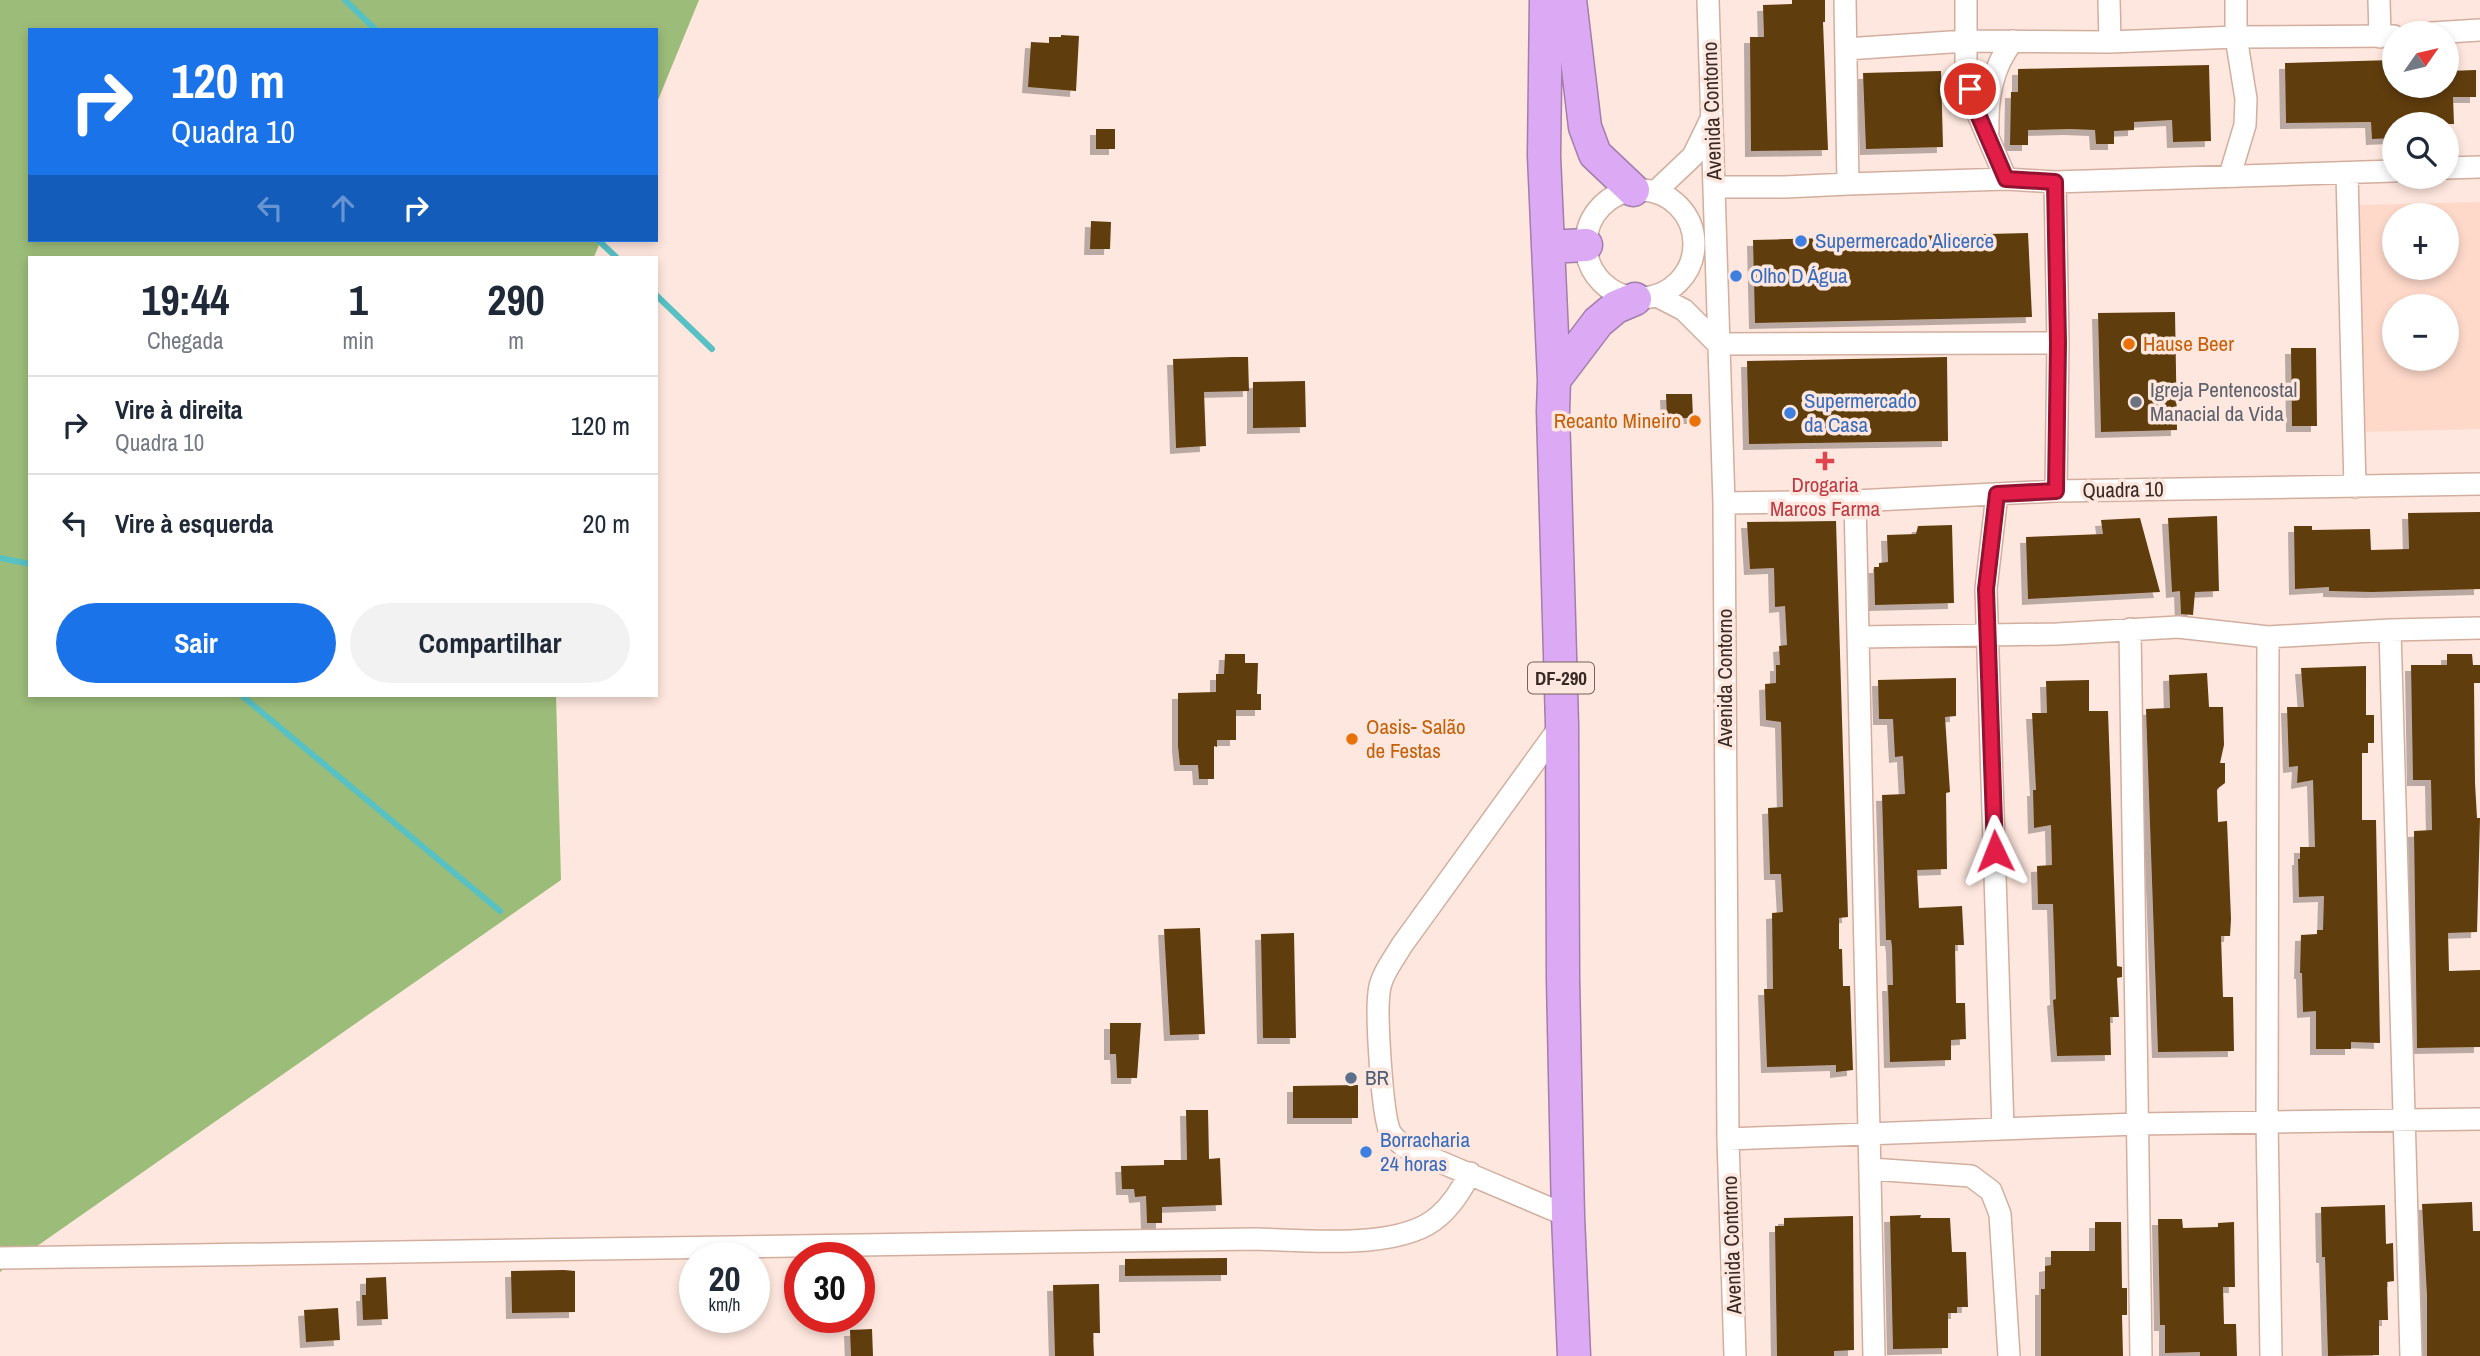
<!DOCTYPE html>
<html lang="pt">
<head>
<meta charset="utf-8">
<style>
	body { margin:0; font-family:"Archivo Narrow",sans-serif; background:#f2f2f3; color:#1f2937; height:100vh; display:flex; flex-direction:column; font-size:26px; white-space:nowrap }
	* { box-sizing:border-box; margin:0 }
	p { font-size:23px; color:#747a83 }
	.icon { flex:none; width:38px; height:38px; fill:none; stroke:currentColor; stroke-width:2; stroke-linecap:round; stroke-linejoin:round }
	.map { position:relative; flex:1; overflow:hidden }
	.sheet { position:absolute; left:28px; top:256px; width:630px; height:441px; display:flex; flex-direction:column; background:#fff; border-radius:0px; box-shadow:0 4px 10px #0003 }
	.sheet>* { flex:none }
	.banner { position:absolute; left:28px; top:28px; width:630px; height:214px; border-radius:0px; box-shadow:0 4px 10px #0003; background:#1a73e8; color:#fff; overflow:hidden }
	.needle { width:46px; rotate:56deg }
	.fabs { position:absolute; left:2382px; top:21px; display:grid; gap:14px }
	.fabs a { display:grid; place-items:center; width:77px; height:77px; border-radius:50%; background:#fff; box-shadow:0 4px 10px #0003; font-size:35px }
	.speed { position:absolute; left:679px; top:1242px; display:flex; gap:14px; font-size:35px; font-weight:700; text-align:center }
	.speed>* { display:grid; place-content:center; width:91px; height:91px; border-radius:50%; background:#fff; box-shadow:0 4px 10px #0003; line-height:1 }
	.speed small { font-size:18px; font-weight:400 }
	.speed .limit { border:10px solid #d22; background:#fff; color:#111 }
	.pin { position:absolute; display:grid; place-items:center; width:60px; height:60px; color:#fff; margin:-30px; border:4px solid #fff; border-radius:50%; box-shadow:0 2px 7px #0007 }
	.me { position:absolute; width:77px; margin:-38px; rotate:358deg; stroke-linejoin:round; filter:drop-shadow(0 0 5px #0008) }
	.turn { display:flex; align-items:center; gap:24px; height:147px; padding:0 28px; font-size:32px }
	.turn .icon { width:91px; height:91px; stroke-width:2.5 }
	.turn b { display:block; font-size:49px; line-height:60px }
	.lanes { display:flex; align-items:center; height:66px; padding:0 28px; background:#0003; justify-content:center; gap:35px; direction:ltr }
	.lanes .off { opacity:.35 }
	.eta { display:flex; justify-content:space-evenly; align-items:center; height:119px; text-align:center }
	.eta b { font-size:42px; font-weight:800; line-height:49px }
	.primary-button { display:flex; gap:14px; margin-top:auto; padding:14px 28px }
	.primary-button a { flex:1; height:80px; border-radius:42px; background:#1a73e8; color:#fff; font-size:28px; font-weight:800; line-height:80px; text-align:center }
	.primary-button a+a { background:#f2f2f3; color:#1f2937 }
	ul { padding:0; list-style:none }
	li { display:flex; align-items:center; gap:21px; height:98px; padding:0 28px; border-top:2px solid #e0e1e3 }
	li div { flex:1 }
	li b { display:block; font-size:26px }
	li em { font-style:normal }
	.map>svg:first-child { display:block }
	.built { fill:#fed9ca; fill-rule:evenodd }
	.forest { fill:#9cbc79 }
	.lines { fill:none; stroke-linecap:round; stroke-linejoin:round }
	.stream { stroke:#57c1c4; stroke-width:6 }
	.building { fill:#613c0f; filter:url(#shadow) }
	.minor-casing { stroke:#d2ae9f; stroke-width:24 }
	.highway-casing { stroke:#a37dab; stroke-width:35 }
	.minor { stroke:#fff; stroke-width:21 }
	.highway { stroke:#dcaaf4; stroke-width:32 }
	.route-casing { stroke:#92132f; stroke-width:18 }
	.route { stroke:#e11d48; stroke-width:12 }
	.shop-dot { fill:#3f7fe0; stroke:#fee7de; stroke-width:2.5 }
	.food-dot { fill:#e8710a; stroke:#fee7de; stroke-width:2.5 }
	.worship-dot { fill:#6b7280; stroke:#fee7de; stroke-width:2.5 }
	.health-dot { fill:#e0444e; stroke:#fee7de; stroke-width:2.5 }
	.service-dot { fill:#5c6f8a; stroke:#fee7de; stroke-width:2.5 }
	.labels { text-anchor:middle; stroke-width:7; stroke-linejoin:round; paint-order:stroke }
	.shield { fill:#fee7de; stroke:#73635c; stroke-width:2 }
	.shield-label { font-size:19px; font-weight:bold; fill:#382a24 }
	.street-label { font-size:21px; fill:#382a24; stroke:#fee7de }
	.shop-label { font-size:21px; fill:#366cbe; stroke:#fee7de; text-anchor:start }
	.food-label { font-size:21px; fill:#c56008; stroke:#fee7de; text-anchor:start }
	.worship-label { font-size:21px; fill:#5b616d; stroke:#fee7de; text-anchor:start }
	.health-label { font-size:21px; fill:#be3a42; stroke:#fee7de }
	.service-label { font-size:21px; fill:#4e5e75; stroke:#fee7de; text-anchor:start }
</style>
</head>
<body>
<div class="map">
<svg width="2480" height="1356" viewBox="0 0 2480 1356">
	<defs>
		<filter id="shadow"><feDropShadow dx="-6" dy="6" stdDeviation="0" flood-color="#0004"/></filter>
	</defs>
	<rect width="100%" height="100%" fill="#fee7de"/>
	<path class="built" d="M2480 202V429L2365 432 2358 205ZM2394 215H2446V268H2394ZM2394 306H2446V359H2394Z"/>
	<path class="forest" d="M0 0H699L656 105V30H30V240H601L594 257H30V695H556L561 880 0 1272Z"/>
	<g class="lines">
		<path class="stream" d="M345 0 376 30
			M598 240 616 257
			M656 295 712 349
			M0 558 30 564
			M241 695 500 911"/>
	</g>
	<path class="building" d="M1792 0H1825V22H1823L1828 150 1751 151 1750 37H1764L1763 5 1792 4Z
		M1061 35 1079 36 1076 91 1028 87 1031 42 1049 43V37H1061Z
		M2394 60V86H2446V75H2449V71L2476 70V97H2453L2454 124H2439V120L2401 121V124H2394V138L2372 139 2371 122 2286 123 2285 63Z
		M2209 65 2211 141 2173 142 2172 120 2134 122V130L2114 131V144H2096L2095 130 2070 129 2028 130V145H2010L2011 92H2018V69Z
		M1941 71 1943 147 1866 149 1863 73Z
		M1096 129H1115V149H1096Z
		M1091 221 1111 222 1110 249H1090Z
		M2028 233 2032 317 1755 323 1753 240Z
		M2175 312 2177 430 2101 432 2098 313Z
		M2291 348H2316L2317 426H2292Z
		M1233 357H1248L1249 391 1204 392 1206 446 1176 448 1173 359Z
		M1947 357 1948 441 1749 444 1747 361Z
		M1305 381 1306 427 1253 428V382Z
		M1666 394H1692L1693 418H1667Z
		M2480 512V589L2372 592 2329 591V587L2295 589 2294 526H2312V530L2370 529 2371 550 2409 549 2408 513Z
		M2217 516 2219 591 2195 592 2193 615 2181 614 2180 591 2172 592 2168 518Z
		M2140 518 2160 592 2028 599 2026 537 2103 534 2101 520Z
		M1836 521 1848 917 1839 918V949H1842L1843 986H1850L1853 1070 1836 1072V1065L1767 1067 1764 989H1773L1772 913 1783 912 1781 874H1770L1768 808 1783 807 1781 722 1766 720 1765 684 1776 683V665H1780L1779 646 1787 645 1785 606 1775 607 1774 568 1750 569 1747 522Z
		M1952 525 1954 603 1875 605 1874 567H1879V563L1888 562 1887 535 1916 534 1918 526Z
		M1225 654H1245V663H1258L1257 694H1261V710H1236V740H1217V747L1214 746V779H1199L1198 765H1180L1178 746V693L1216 692V674H1224Z
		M2447 654H2472L2473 665H2480V683H2474L2475 783 2477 818H2480L2477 932 2448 933 2449 971 2480 970V1047L2417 1048 2414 831 2432 830 2431 780H2413L2411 665H2447Z
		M2366 666V715H2374V743H2368V753H2362V820H2376L2380 1043 2351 1042V1049H2316V1011L2303 1012 2302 973H2300L2301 935 2317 934V930H2323L2324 896 2299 897 2298 859H2300V847H2315L2313 780 2297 783 2298 766 2289 767 2287 707H2304L2301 668Z
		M2207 673 2209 707H2223L2224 745 2220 763H2225V783L2217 789 2218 822 2227 821 2231 919 2230 936H2221L2223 997H2233L2234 1051 2158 1052 2146 709 2170 708 2169 675Z
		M1956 678V716L1945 717 1950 792 1946 793 1947 869 1917 870 1919 908 1962 906 1964 945H1955L1956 1003H1965L1966 1039 1951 1040V1060L1890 1062 1888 985H1893L1892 947 1891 940H1886L1882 795 1905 794 1903 756 1895 757 1893 719H1879L1878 680Z
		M2089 680V711H2108L2117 966 2122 967V977L2117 978 2119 1017H2110L2111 1055 2057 1056 2053 1000 2056 999 2053 904H2038L2037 866 2052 865 2051 825 2034 828 2033 790H2036L2032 713H2047L2046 681Z
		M1200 928 1205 1034 1170 1035 1164 929Z
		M1294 933 1296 1038H1263L1261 934Z
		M1110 1023H1141L1137 1078H1117L1116 1054H1110Z
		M1358 1085V1118H1293V1086Z
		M1186 1110H1208L1209 1159 1220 1158 1222 1205 1162 1207V1223H1147L1146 1196 1135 1197 1134 1189H1122L1121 1166 1164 1165V1160H1187Z
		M2472 1202 2473 1231H2480V1356H2427V1296L2422 1204Z
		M2385 1205 2386 1244 2393 1243 2394 1281 2387 1282 2388 1320H2379V1355L2328 1356 2325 1257H2322L2321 1207Z
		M1921 1215 1920 1218H1950L1952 1252H1966L1968 1307H1957V1313H1948V1348L1893 1349 1890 1216Z
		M1853 1216 1854 1350 1834 1351V1356H1777L1775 1226H1784V1218Z
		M2158 1219H2182L2183 1228 2218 1227V1223L2234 1222 2235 1287H2223L2224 1324H2236L2237 1356H2200V1352L2165 1353V1325H2160Z
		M2095 1222H2121L2122 1288H2127V1315H2122L2123 1356H2041V1289H2045V1266L2051 1265V1251H2095Z
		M1227 1258V1275L1125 1276V1259Z
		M564 1270 575 1271V1312L512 1313 511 1271Z
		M386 1277 388 1319 363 1320 362 1295H366V1278Z
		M1099 1284 1100 1333H1093L1094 1356H1055L1053 1285Z
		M338 1308 340 1340 306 1342 304 1310Z
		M872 1329 873 1356H851L850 1330Z"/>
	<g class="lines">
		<g class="minor-casing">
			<path id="minor" d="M1708 0 1724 503 1728 1139 1735 1356
				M1966 0V72L1974 105 2006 179
				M2109 0 2110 42
				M2379 0 2380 37
				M2432 33 2480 30
				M1846 49 1966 41 2110 42 2236 37 2394 36
				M1988 131C1987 98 1992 67 2013 41
				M2446 168 2480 167
				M2347 174 2355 487
				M2230 175 2245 125 2246 99 2236 37V0
				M1848 184 2006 179 2055 182 2394 171
				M1714 187H1785L1848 184 1845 0
				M1586 244a54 54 0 1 1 108 0a54 54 0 1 1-108 0Z
				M1655 192 1693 156 1711 119
				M1657 296 1684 310 1718 344 2058 343 2055 182
				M2056 491 2058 343
				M1997 494 1986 589 2003 1129
				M1855 501 1874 1356
				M1724 503 1855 501 2056 491 2480 484
				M2130 629 2141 1356
				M2390 630 2411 1356
				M1859 637 2057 634 2178 627 2268 637 2390 630 2480 628
				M2268 637 2267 1122 2271 1356
				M1562 724 1402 945C1394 959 1380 976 1379 993 1376 1015 1382 1114 1390 1132 1394 1139 1400 1143 1405 1147L1568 1216
				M1728 1139 2137 1124 2480 1119
				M1871 1169 1971 1176 1991 1191 2000 1214 2009 1356
				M0 1258 1255 1239C1305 1240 1401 1251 1439 1216 1453 1204 1462 1189 1470 1173"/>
		</g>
		<g class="highway-casing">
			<path id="highway" d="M1546 0 1544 156 1554 380 1553 411 1562 724 1563 979 1568 1216 1574 1356
				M1570 0 1585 127 1595 154 1633 190
				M1548 247 1586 245
				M1554 380 1598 322 1616 307 1635 299"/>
		</g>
		<use href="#minor" class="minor"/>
		<use href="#highway" class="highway"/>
	</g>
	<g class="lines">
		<g class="route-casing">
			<path id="route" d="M1970 89 1974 105 2006 179 2055 182 2058 343 2056 491 1997 494 1986 589 1995 851"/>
		</g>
		<use href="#route" class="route"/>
	</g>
	<g class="shop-dot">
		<circle cx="1801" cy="241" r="7"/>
		<circle cx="1736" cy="276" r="7"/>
		<circle cx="1790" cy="413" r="7"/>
		<circle cx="1366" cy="1152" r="7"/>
	</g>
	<g class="food-dot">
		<circle cx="2129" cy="344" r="7"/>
		<circle cx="1695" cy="421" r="7"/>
		<circle cx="1352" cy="739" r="7"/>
	</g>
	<circle class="worship-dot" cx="2136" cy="402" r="7"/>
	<path class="health-dot" d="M1821.5 450.5h7v7h7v7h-7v7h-7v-7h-7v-7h7z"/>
	<circle class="service-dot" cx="1351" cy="1078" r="7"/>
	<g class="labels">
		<rect class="shield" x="1528" y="662.5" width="66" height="31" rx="5"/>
		<g class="shield-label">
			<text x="1561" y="685">DF-290</text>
		</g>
		<g class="street-label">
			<text transform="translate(1712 111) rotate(-92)" y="7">Avenida Contorno</text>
			<text transform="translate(2123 490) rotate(-1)" y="7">Quadra 10</text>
			<text transform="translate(1725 678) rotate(-90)" y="7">Avenida Contorno</text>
			<text transform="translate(1732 1245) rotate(-92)" y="7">Avenida Contorno</text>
		</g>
		<g class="shop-label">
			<text x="1815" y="248">Supermercado Alicerce</text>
			<text x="1750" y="283">Olho D Água</text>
			<text x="1804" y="408">Supermercado<tspan x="1804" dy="24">da Casa</tspan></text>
			<text x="1380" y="1147">Borracharia<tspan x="1380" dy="24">24 horas</tspan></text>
		</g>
		<g class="food-label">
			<text x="2143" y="351">Hause Beer</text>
			<text x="1681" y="428" text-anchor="end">Recanto Mineiro</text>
			<text x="1366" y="734">Oasis- Salão<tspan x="1366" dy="24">de Festas</tspan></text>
		</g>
		<g class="worship-label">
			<text x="2150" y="397">Igreja Pentencostal<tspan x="2150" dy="24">Manacial da Vida</tspan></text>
		</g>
		<g class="health-label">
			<text x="1825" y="492">Drogaria<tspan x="1825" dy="24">Marcos Farma</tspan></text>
		</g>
		<g class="service-label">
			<text x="1365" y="1085">BR</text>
		</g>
	</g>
</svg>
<div class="fabs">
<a><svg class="needle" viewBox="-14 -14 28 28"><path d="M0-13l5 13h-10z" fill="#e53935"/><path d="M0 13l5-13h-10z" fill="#747a83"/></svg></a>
<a><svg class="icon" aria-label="search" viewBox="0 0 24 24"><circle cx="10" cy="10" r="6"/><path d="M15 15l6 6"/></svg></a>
<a>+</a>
<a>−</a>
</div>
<div class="speed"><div>20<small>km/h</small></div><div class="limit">30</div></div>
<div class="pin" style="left:1970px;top:89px;background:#d93025"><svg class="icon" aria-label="arrive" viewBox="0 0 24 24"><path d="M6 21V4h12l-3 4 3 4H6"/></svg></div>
<svg class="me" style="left:1995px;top:851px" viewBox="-20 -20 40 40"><path d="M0-17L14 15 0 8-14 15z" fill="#e11d48" stroke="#fff" stroke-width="4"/></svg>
<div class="banner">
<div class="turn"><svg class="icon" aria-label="right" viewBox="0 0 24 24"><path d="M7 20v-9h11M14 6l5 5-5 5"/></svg><div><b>120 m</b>Quadra 10</div></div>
<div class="lanes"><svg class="icon off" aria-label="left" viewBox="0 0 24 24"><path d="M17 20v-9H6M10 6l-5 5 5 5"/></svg><svg class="icon off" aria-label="ahead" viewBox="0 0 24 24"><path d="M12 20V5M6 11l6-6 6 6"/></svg><svg class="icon" aria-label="right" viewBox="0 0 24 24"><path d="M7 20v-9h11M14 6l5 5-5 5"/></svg></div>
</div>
<section class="sheet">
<div class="eta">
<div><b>19:44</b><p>Chegada</p></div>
<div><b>1</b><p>min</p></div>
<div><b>290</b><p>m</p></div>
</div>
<ul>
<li><svg class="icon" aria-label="right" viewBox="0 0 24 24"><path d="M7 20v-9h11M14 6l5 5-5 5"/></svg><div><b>Vire à direita</b><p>Quadra 10</p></div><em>120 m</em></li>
<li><svg class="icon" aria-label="left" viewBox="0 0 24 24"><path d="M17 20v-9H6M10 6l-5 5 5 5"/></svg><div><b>Vire à esquerda</b></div><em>20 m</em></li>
</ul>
<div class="primary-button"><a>Sair</a><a>Compartilhar</a></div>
</section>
</div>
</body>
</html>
